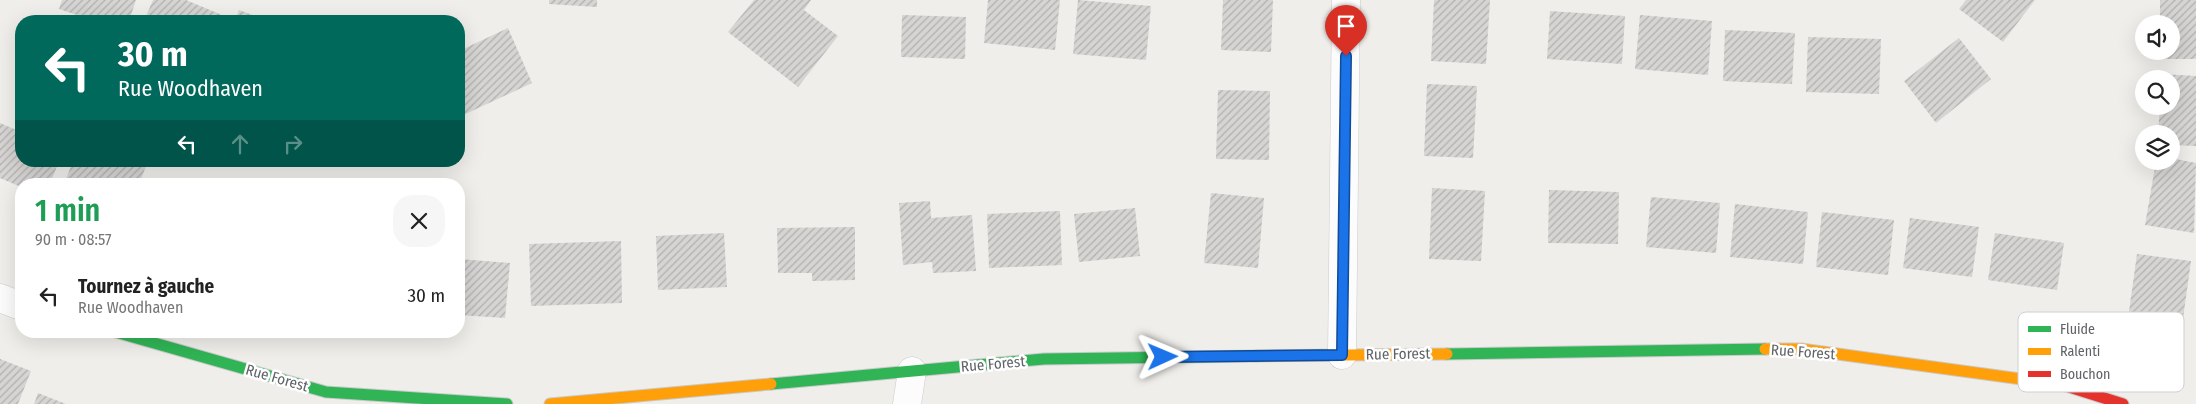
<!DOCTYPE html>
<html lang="fr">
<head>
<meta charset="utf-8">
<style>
	body { margin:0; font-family:"Fira Sans Condensed",sans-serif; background:#f6f6f6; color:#222; height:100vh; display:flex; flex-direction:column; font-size:19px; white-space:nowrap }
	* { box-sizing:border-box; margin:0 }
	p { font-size:16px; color:#767676 }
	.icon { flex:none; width:28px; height:28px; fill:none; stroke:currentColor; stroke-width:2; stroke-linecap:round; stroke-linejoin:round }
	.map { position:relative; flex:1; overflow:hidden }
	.details { position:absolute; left:15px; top:178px; width:450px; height:160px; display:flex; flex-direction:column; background:#fff; border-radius:20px; box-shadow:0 5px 20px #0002 }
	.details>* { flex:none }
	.hud { position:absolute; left:15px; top:15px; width:450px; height:152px; border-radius:20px; box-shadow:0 5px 20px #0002; background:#00695c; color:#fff; overflow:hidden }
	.tools { position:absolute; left:2135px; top:15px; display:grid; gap:10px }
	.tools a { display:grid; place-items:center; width:45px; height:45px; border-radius:50%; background:#fff; box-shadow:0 5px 20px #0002; font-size:25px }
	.pin { position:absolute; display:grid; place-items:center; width:42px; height:42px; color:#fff; margin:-51px -21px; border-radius:50% 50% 50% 0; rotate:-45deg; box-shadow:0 0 5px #0007 }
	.pin .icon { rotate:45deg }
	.me { position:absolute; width:55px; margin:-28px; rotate:89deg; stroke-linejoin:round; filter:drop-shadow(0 0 4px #0008) }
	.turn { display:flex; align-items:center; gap:18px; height:105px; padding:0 20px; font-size:22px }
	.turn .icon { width:65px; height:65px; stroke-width:2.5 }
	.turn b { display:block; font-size:35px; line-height:42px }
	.lanes { display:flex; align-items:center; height:48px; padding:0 20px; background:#0003; justify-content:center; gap:25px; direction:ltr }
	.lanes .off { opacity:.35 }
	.round { display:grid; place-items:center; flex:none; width:52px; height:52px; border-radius:20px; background:#f6f6f6 }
	.summary { display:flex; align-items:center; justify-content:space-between; height:85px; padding:0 20px }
	h1 { font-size:30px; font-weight:600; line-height:38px; color:#1e9e55 }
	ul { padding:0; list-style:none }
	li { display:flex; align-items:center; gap:15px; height:65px; padding:0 20px }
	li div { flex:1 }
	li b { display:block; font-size:19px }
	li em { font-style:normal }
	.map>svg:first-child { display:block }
	.building { fill:url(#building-hatch) }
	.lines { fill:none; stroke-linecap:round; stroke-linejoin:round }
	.street-casing { stroke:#cbcccc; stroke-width:29 }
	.fast-casing { stroke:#cacacb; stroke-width:13 }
	.slow-casing { stroke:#cacacb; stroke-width:13 }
	.jam-casing { stroke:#cacacb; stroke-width:13 }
	.street { stroke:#fdfcfc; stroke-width:28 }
	.fast { stroke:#30b455; stroke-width:11 }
	.slow { stroke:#ff9f0a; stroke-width:11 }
	.jam { stroke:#e5322d; stroke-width:11 }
	.route-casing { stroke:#114b97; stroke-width:12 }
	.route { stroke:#1a73e8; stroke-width:9 }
	.labels { text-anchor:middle; stroke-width:5; stroke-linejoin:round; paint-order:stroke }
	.street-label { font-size:15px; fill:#5f6368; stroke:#fff }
	.key { fill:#fff; stroke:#cfd0d2; stroke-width:1 }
	.key-label { font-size:14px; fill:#5f6368 }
</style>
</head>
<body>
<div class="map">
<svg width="2196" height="404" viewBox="0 0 2196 404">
	<defs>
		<pattern id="building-hatch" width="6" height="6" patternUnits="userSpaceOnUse" patternTransform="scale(1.25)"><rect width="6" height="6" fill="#d6d5d3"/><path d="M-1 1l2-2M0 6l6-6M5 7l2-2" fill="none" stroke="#b1b0af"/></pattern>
	</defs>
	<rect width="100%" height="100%" fill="#efeeea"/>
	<path class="building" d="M62 0H136L129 21H95L59 9Z
		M153 0H186L222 15 220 21H144Z
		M549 0H597V7L549 4Z
		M754 0H811L804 10 838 36 798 87 728 32Z
		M988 0H1060L1055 50 984 43Z
		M1078 0 1151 6 1146 60 1073 54Z
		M1223 0H1273L1271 52 1221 50Z
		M1434 0H1490L1486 64 1431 61Z
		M1966 0H2035L2003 42 1959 9Z
		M2160 0H2196V59H2161V51H2171V24H2160Z
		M239 10 269 21H235Z
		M1550 11 1625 16 1622 64 1547 59Z
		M902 15 966 17 965 59 901 57Z
		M1640 15 1712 21 1708 75 1635 69Z
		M508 28 532 83 459 117V51Z
		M1725 30 1795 33 1792 84 1723 81Z
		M1808 37 1881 39 1879 94 1806 92Z
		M1959 38 1991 79 1936 123 1904 81Z
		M2162 74 2196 76V146L2171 145V134H2158L2160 106H2171V79H2162Z
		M1427 84 1477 86 1473 158 1424 156Z
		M1218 90 1270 91 1269 160 1216 159Z
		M0 123 21 132V161H59L50 184H21V187L0 178Z
		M2171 158 2196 163 2194 233 2145 225 2156 161H2171Z
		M73 161H98L108 165 109 161H148L139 184H64Z
		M1432 188 1485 191 1481 261 1429 259Z
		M1549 190 1619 192 1618 244 1548 243Z
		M1211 193 1264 198 1258 268 1204 263Z
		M1651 197 1720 203 1716 253 1646 247Z
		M930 201 931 218 972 215 976 271 933 273 932 262 903 265 899 203Z
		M1735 204 1808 212 1803 264 1730 257Z
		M1135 208 1140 256 1079 262 1074 214Z
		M1060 211 1062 265 989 268 987 214Z
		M1822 212 1894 220 1888 275 1816 267Z
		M1910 218 1979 227 1972 277 1903 268Z
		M855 227V280L812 281V273H778L777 228Z
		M724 233 727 287 658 290 656 236Z
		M1995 233 2064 243 2057 290 1988 280Z
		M621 241 622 303 531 306 529 244Z
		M2137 254 2191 261 2181 333 2127 326Z
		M459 259 510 263 505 318 459 315Z
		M0 359 31 371 18 404H0Z
		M38 393 66 404H34Z"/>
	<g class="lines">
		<g class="street-casing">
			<path id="street" d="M0 298 21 306
				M1342 355 1346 0
				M907 404 912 371"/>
		</g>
		<g class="fast-casing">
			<path id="fast" d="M112 331 326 392 507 404
				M1447 354 1765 349
				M771 384 1044 359 1257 356"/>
		</g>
		<g class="slow-casing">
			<path id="slow" d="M1765 349H1801L2051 383
				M1257 356 1447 354
				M550 404 771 384"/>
		</g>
		<g class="jam-casing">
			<path id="jam" d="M2051 383 2063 385 2123 404"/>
		</g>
		<use href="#street" class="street"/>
		<use href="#fast" class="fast"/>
		<use href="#slow" class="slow"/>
		<use href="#jam" class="jam"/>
	</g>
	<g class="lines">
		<g class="route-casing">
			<path id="route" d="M1163 357 1342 355 1346 56"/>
		</g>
		<use href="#route" class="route"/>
	</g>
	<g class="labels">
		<g class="street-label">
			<text transform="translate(1803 352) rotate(4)" y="5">Rue Forest</text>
			<text transform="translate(1398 354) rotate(-1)" y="5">Rue Forest</text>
			<text transform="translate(993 364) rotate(-5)" y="5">Rue Forest</text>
			<text transform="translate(277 378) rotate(16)" y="5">Rue Forest</text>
		</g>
	</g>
	<rect x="2018" y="312" width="166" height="80" rx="8" class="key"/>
	<rect x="2028" y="326" width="23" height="6" fill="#30b455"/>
	<rect x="2028" y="348" width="23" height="7" fill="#ff9f0a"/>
	<rect x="2028" y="371" width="23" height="6" fill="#e5322d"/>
	<g class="key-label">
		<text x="2060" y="334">Fluide</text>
		<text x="2060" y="356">Ralenti</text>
		<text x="2060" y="379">Bouchon</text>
	</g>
</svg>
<div class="tools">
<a><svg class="icon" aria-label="sound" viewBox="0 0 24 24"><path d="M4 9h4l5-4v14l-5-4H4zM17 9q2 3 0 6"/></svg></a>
<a><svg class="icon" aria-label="search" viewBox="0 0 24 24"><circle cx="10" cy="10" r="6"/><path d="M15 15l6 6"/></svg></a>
<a><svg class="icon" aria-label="layers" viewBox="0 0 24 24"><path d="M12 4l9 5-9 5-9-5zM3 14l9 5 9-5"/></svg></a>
</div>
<div class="pin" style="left:1346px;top:56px;background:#d93025"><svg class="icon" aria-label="arrive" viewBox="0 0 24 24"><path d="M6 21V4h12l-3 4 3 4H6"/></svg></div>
<svg class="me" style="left:1163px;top:357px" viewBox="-20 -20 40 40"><path d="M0-17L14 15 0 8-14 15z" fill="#1a73e8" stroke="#fff" stroke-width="4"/></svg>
<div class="hud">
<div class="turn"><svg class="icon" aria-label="left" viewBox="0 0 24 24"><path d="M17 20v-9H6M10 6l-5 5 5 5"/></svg><div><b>30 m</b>Rue Woodhaven</div></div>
<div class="lanes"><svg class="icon" aria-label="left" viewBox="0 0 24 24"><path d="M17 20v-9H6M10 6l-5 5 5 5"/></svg><svg class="icon off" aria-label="ahead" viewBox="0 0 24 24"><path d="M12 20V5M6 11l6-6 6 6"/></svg><svg class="icon off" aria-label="right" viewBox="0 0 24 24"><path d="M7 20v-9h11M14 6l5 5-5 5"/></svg></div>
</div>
<section class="details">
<div class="summary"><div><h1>1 min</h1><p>90 m · 08:57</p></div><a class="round"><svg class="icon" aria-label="close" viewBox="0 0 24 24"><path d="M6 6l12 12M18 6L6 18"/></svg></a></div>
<ul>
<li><svg class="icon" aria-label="left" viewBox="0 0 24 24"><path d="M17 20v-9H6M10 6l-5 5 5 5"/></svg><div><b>Tournez à gauche</b><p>Rue Woodhaven</p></div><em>30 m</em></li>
</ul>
</section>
</div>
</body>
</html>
